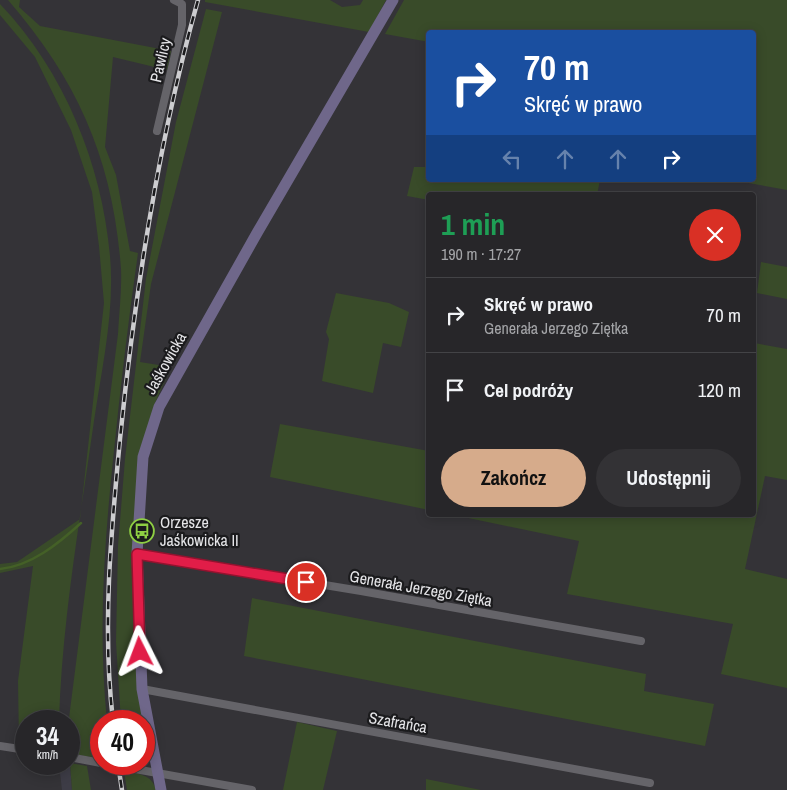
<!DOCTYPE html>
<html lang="pl">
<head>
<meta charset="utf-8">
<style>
	body { margin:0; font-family:"Archivo Narrow",sans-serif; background:#333235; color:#f1f3f6; height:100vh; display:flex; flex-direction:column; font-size:19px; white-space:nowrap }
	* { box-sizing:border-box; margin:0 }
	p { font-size:16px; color:#a4a5a8 }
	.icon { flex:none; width:28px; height:28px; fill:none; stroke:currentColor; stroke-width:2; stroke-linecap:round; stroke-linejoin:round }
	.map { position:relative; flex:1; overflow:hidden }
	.sheet { position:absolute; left:426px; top:192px; width:330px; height:325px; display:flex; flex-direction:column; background:#272629; border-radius:5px; box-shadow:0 2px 12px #0003,0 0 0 1px #434346 }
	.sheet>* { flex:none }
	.banner { position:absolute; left:426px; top:30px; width:330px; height:152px; border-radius:5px; box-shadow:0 2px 12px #0003,0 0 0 1px #434346; background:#1a4fa0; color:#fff; overflow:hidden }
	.speed { position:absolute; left:15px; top:710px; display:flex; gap:10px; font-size:25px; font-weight:700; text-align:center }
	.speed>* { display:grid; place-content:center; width:65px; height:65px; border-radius:50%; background:#272629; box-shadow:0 2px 12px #0003,0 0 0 1px #434346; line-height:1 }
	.speed small { font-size:12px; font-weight:400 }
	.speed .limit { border:8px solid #d22; background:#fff; color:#111 }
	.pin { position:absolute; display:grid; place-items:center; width:42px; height:42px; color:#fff; margin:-21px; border:2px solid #fff; border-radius:50%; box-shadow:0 1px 5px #0007 }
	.me { position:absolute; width:55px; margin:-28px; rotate:357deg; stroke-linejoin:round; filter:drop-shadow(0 0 4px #0008) }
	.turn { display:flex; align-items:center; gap:18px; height:105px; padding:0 15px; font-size:22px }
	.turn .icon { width:65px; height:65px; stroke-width:2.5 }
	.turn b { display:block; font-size:35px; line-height:42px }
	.lanes { display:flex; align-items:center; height:48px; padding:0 15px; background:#0003; justify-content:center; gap:25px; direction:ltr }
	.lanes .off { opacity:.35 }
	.round { display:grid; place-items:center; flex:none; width:52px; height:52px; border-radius:26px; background:#333235 }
	.summary { display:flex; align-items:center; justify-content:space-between; height:85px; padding:0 15px }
	h1 { font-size:30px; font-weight:700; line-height:38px; color:#1e9e55 }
	.action { display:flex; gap:10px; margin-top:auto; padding:10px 15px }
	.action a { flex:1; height:58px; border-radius:30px; background:#d6ab8b; color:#111; font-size:20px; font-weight:700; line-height:58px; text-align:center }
	.action a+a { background:#333235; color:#f1f3f6 }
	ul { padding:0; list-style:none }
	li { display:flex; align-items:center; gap:15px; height:75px; padding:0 15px; border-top:1px solid #434346 }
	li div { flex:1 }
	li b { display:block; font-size:19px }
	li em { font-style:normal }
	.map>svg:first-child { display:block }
	.built { fill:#3d3c46 }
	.green { fill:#394b29 }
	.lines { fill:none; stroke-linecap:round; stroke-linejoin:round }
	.stream { stroke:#446027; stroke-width:2.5 }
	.street { stroke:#656469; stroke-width:8 }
	.secondary { stroke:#6f678a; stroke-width:11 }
	.rail-casing { stroke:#cdcdd0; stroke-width:4.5 }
	.rail { stroke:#1b1b1d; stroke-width:2.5; stroke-dasharray:8; stroke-linecap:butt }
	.route-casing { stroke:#92132f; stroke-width:12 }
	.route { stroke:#e11d48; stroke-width:9 }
	.labels { text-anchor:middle; stroke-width:4.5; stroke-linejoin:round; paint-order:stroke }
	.street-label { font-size:16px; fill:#e5e5e8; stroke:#1b1b1d }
	.poi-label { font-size:16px; fill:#e5e5e8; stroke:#1b1b1d; text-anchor:start }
</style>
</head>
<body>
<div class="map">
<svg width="787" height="790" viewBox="0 0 787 790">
	<rect width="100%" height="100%" fill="#343337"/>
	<path class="built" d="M70 763 72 790H62L59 764Z"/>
	<path class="green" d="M8 0H20L19 7 40 26 171 51 167 70 113 57 105 147 116 175 130 251 138 253C128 322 120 391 113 460 104 547 98 634 107 721H101V759L69 753V718L118 334C119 313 122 290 121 269 113 161 79 82 8 0Z
		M205 0H330L342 7 360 5 363 0H386L369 32 205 2Z
		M404 0H787V190L732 180H754V32H429V42L385 34Z
		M0 4C64 71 102 164 110 256 115 310 102 367 94 421 80 520 62 621 59 721H26V744L19 742 18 681 33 566 0 573V564L17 562 80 519 104 303 99 246 92 192 71 130 35 57 0 15Z
		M206 9 222 12 151 284 140 362 171 367 155 403 139 456 133 552 135 665 147 743 144 756V721H121L116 642 118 546 125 459 146 279 176 122Z
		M414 167H429V180H600L597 195H429V200L407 196Z
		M761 262 787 267V299L757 293Z
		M336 293 389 303 409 312 401 347 383 343 373 393 322 381 329 339 326 332Z
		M754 343 787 349V480L765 476 745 569 787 579V688L721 674 733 624 567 594 579 541 454 515H754Z
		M280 424 429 451V510L270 477Z
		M252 598 646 674 644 691 714 704 705 746 244 656Z
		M297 722 337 731 323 790H283Z
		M70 763 87 766 91 790H72Z
		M124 771C138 774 152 774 156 790H127Z
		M426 779 481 790H426Z"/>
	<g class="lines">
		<path class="stream" d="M0 569C31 566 58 544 81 523"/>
		<path class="street" d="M157 131 182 25V4L174 0
			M137 554 361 591 641 641
			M142 689 650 783
			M0 746 26 750
			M69 757 101 763
			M107 764 252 790"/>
		<path class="secondary" d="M161 790 142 689 137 554 143 457 159 407 257 233 393 0"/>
		<g class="rail-casing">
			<path id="rail" d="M113 721C102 627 111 533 120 439 135 291 158 143 198 0
				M118 764 122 790"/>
		</g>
		<use href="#rail" class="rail"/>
	</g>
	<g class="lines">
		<g class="route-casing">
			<path id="route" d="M140 652 137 554 306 582"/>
		</g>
		<use href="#route" class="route"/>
	</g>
	<defs>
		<g id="bus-ring" transform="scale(1.25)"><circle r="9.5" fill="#1b1b1d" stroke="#8ece43" stroke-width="1.5"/><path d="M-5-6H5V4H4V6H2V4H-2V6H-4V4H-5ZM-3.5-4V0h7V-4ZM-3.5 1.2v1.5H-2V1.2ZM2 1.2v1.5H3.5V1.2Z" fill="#8ece43"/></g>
	</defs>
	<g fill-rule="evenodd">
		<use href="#bus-ring" x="142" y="531"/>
	</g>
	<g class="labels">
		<g class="street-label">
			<text transform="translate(160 60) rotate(-77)" y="6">Pawlicy</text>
			<text transform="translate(165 363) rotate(-61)" y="6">Jaśkowicka</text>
			<text transform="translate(421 588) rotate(10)" y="6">Generała Jerzego Ziętka</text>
			<text transform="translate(398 722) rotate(10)" y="6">Szafrańca</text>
		</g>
		<g class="poi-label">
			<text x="160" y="528">Orzesze<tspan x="160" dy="18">Jaśkowicka II</tspan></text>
		</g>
	</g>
</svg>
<div class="speed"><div>34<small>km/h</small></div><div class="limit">40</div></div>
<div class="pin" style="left:306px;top:582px;background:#d93025"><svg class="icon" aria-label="arrive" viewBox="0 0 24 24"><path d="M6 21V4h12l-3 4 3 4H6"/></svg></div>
<svg class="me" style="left:140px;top:652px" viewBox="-20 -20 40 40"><path d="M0-17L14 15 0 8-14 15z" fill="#e11d48" stroke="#fff" stroke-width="4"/></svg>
<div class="banner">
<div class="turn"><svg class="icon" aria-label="right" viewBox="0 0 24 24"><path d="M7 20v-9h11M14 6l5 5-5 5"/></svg><div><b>70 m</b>Skręć w prawo</div></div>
<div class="lanes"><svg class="icon off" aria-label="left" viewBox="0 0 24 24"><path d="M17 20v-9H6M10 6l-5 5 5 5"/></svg><svg class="icon off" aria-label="ahead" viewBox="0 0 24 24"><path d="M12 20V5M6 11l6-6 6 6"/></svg><svg class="icon off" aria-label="ahead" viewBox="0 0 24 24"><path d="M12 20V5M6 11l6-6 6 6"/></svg><svg class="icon" aria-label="right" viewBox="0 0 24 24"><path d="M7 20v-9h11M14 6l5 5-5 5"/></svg></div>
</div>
<section class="sheet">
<div class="summary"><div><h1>1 min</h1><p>190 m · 17:27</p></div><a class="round" style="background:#d93025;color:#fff"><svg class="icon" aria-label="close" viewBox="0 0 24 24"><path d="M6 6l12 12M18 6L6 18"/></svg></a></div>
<ul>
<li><svg class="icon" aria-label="right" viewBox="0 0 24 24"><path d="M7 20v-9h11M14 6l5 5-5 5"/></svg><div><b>Skręć w prawo</b><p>Generała Jerzego Ziętka</p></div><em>70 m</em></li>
<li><svg class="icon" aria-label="arrive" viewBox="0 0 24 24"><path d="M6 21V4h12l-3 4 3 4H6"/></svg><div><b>Cel podróży</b></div><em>120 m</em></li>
</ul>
<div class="action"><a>Zakończ</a><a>Udostępnij</a></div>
</section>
</div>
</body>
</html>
